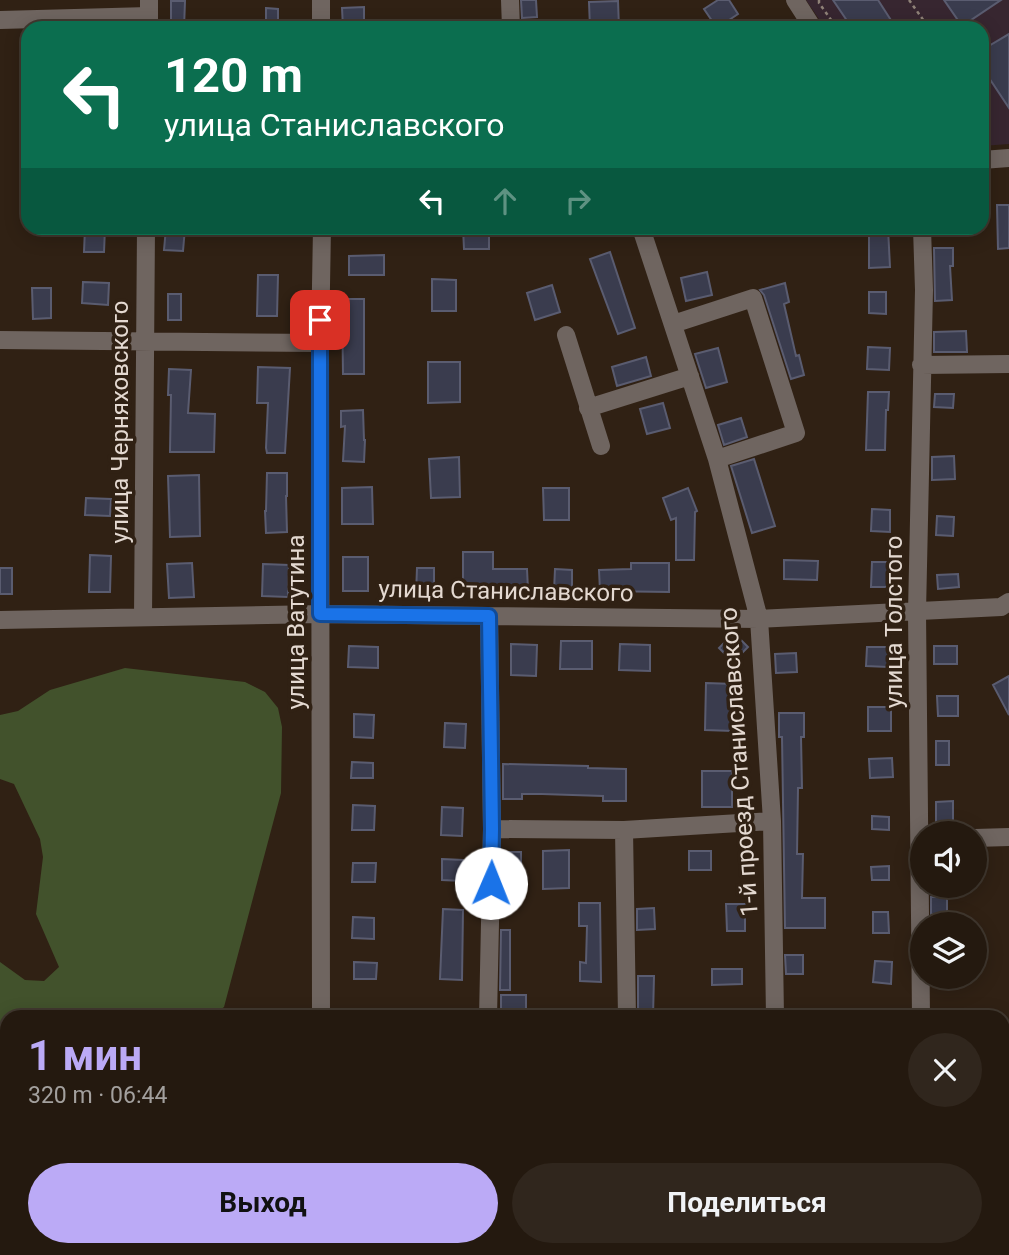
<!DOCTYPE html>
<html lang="ru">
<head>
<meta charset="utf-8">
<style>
	body { margin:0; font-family:Roboto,sans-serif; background:#30261d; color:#f1f3f6; height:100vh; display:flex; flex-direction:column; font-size:26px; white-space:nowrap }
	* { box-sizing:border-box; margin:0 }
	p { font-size:23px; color:#a3a09e }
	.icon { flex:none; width:38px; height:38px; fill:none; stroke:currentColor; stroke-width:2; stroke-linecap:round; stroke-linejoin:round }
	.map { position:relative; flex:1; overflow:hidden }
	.details { position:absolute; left:0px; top:1010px; width:1010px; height:247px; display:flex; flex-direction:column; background:#24190f; border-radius:21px 21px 0 0; box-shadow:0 4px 18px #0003,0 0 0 2px #41382f }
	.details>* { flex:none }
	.hud { position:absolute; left:21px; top:21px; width:968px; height:214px; border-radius:21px; box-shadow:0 4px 18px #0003,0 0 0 2px #41382f; background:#0b6e4f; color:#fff; overflow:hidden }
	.fabs { position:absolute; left:910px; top:821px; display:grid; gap:14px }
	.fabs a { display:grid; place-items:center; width:77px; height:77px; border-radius:50%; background:#24190f; box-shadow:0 4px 18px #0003,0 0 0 2px #41382f; font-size:35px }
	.pin { position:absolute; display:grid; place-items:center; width:60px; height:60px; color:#fff; margin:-30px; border-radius:14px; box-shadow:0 4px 10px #0006 }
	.me { position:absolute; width:77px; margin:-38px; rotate:1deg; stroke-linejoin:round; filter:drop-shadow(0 0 5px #0008) }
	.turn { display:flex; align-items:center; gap:24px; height:147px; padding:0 28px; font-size:32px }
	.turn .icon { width:91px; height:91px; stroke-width:2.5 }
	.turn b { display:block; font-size:49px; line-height:60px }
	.lanes { display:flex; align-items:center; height:66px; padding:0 28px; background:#0003; justify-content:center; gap:35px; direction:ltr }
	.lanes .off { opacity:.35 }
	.round { display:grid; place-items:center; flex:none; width:74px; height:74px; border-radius:37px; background:#30261d }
	.overview { display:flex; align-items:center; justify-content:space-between; height:119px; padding:0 28px }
	h1 { font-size:42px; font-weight:700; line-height:52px; color:#bbaaf6 }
	.cta { display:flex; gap:14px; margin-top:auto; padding:14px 28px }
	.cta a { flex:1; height:80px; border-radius:42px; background:#bbaaf6; color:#111; font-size:28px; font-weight:700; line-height:80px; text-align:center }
	.cta a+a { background:#30261d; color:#f1f3f6 }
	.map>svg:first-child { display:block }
	.education { fill:#372630 }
	.green { fill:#42522c }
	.building { fill:#3a3c4e; stroke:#5a5c70; stroke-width:2 }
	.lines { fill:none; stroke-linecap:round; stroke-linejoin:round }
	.path { stroke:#8f8278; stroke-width:2.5; stroke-dasharray:3.5 3.5; stroke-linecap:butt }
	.minor { stroke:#6f6560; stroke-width:18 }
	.route-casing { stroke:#114b97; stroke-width:18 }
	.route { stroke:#1a73e8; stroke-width:12 }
	.labels { text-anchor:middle; stroke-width:7; stroke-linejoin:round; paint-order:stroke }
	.street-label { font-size:24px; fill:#e4d9d1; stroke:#302114 }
</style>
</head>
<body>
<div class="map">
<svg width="1009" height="1255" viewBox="0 0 1009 1255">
	<rect width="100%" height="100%" fill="#302114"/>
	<path class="education" d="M806 0H1009V144L982 146V28H825Z"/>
	<path class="green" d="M125 668 245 682 265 692 278 708 282 727 281 793 224 1007 211 1017H7V1250H86L91 1255H0V962L25 980 44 981 59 967 36 914 43 857 40 839 14 784 0 779V715L18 711 50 690Z"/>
	<path class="building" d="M521 0H536L537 17 522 18Z
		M718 0H729L738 14 717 28 704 9Z
		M833 0H878L896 28H852Z
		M944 0H1001L962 26Z
		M171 1H185L184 28H171Z
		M618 1 619 28H590L589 2Z
		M364 7V28H343L342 8Z
		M266 8 278 9V28H266Z
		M1009 34V108L991 81 982 87V50Z
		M997 205H1009V248L998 249Z
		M85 228H105L104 252H84Z
		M166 228H185L183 251 164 250Z
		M463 228H489V249H464Z
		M869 228H888L890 267 869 268Z
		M934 248H953V266H950L952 300 935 301Z
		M610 252 635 328 618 334 590 259Z
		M384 255V275H349V256Z
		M707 272 712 295 686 301 681 278Z
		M258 275H278L277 316H257Z
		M432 279 456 280V311H432Z
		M83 282 109 283 108 305 82 303Z
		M785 283 789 302 784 304 796 356 799 355 804 375 791 379 764 295 760 290Z
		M552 285 560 312 535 320 527 293Z
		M32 288H51V318L33 319Z
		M869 292H886V314L869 313Z
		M168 294H181V320H168Z
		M342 299H364V374H343Z
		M966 331 967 352H934V332Z
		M868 347 890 348 889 370 867 369Z
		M718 348 727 382 706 388 695 354Z
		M646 357 651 376 617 386 612 367Z
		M428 362H460V402L428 403Z
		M258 367 290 368 285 453H267L266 448 268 403H257Z
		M169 369 191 370 188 413 215 414 214 452H170L171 395H168Z
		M868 392H889L888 410H886L885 450H866Z
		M935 394H954L953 408 934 407Z
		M663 403 670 428 647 434 640 409Z
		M363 410 364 440H365L364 462 343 461 345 426 341 427V411Z
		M741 418 747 437 724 445 718 425Z
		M954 456 955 479 932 480V457Z
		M459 457 460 497 431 498 429 459Z
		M754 459 775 526 752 533 731 466Z
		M267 473H287V496H286L287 532 266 533 265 511H266Z
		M199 475 200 536 170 537 168 476Z
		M372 487 373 524H342V488Z
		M543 488H569V520H544Z
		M688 488 697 511 695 512 694 560H676V518L671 520 663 498Z
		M86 498 111 499 110 516 85 515Z
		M872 509 890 510V532L871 531Z
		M937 516 954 517 953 536 936 535Z
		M463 552H493V569H527L528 590H493V593H463Z
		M90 555 111 556 110 592H89Z
		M343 557H368V591H343Z
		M784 560 818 561 817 580 784 579Z
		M872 562H890L889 587H871Z
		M192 563 194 597 169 598 167 564Z
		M631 563H669V592L600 591 599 570 631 569Z
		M263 564 289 565 288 597 262 596Z
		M0 568H12V594H0Z
		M417 568H434V594H416Z
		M555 569 572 570V592L554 591Z
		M958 574 959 587 938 589 937 575Z
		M734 633 748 647 733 662 719 648Z
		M561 641H592V669H560Z
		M511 644 537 645 536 676 511 675Z
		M620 644 650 645V671L619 670Z
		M349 646 378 647V668L348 667Z
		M934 646H957V664H934Z
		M867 647H889L888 667 866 666Z
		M796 653 797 672 776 673 775 654Z
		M1009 676V715L993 685Z
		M706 683 734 684 733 731 705 730Z
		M937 696H958V716H938Z
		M868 707H891V731H868Z
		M779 713H804V737H801L802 788H798L797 854H803L802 898H825V928H785L782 737H779Z
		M354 714 374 715 373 738 354 737Z
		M445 723 466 724 465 748 444 747Z
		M936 741H949V765H936Z
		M892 758 893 777 870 778 869 759Z
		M352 762 373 763V778H351Z
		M503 764 588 766V768L626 769V801H603V796L542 794H522V799H503Z
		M702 771H732V807H702Z
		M953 801V828H936V802Z
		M353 805 375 806 374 830H352Z
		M442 807 463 808 462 836 441 835Z
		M872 816 889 817V830L872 829Z
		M569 850V888L543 889V851Z
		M689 851H711V870H689Z
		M503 852H521V867H503Z
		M442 859 463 860 462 881 442 880Z
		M353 863H376L375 882H352Z
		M889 866V880H872L871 867Z
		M931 897H947V914H931Z
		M579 903H600L601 982 580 981V962L586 963 587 926H579Z
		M726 904H745V931H727Z
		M654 908 655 929 637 930V909Z
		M443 909 463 910 462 980 440 979Z
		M873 912H888L889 933H873Z
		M353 917 374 918V939L352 938Z
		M501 930H510V990H500Z
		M785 955H803V974H786Z
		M875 961 892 962 891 984 873 982Z
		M354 962 377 963 376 979H354Z
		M712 969H742V984L712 985Z
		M638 976H654L653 1017H638Z
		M501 995H526V1017H501Z"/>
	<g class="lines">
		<path class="path" d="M819 0V3L837 28
			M909 0 929 28"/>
		<path class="minor" d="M321 0V28
			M510 0 511 28
			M795 0 813 28
			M0 20 149 16
			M149 28V0
			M982 160 1009 158
			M641 228 717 459 759 619 772 821 775 1017
			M673 324 753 298 796 433 717 459
			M566 335 601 446
			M0 340 320 343
			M921 365 1009 364
			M588 408 690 376
			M143 617 146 228
			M0 620 320 614 759 619 1001 607 1009 602
			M492 829 624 830 772 821
			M624 830 627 1017
			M975 838 1009 837
			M321 1017 320 343 322 228
			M488 1017 492 829 489 616
			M921 1017 917 612 924 290 922 228
			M1003 1053H1009
			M321 1250V1255
			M631 1250V1255
			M778 1250V1255
			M923 1250V1255
			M483 1255V1250"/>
	</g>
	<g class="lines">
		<g class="route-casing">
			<path id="route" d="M320 320V614L489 616 492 829 491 883"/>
		</g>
		<use href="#route" class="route"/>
	</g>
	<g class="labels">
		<g class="street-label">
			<text transform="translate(120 422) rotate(-90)" y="8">улица Черняховского</text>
			<text transform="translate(506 591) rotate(1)" y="8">улица Станиславского</text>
			<text transform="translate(296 622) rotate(-90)" y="8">улица Ватутина</text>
			<text transform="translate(894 622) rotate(-90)" y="8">улица Толстого</text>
			<text transform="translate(739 762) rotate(-94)" y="8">1-й проезд Станиславского</text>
		</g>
	</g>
</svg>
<div class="fabs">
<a><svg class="icon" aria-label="sound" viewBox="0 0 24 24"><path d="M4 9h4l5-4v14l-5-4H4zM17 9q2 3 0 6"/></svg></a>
<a><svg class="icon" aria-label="layers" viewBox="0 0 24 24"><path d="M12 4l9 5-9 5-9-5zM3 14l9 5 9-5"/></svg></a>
</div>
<div class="pin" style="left:320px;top:320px;background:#d93025"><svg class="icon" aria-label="arrive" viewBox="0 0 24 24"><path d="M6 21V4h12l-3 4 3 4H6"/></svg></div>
<svg class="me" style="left:491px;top:883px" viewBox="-20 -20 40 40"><circle r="19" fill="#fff"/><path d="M0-13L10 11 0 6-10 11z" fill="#1a73e8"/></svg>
<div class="hud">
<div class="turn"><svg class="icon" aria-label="left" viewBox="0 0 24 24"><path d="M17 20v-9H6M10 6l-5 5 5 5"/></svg><div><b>120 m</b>улица Станиславского</div></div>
<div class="lanes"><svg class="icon" aria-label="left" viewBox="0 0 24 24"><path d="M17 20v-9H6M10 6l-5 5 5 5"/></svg><svg class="icon off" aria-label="ahead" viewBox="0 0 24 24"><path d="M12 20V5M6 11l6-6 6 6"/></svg><svg class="icon off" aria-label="right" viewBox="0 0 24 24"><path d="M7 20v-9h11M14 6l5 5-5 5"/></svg></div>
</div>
<section class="details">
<div class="overview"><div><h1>1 мин</h1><p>320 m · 06:44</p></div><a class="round"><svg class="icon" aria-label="close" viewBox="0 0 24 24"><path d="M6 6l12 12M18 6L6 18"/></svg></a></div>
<div class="cta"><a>Выход</a><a>Поделиться</a></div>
</section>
</div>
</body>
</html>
